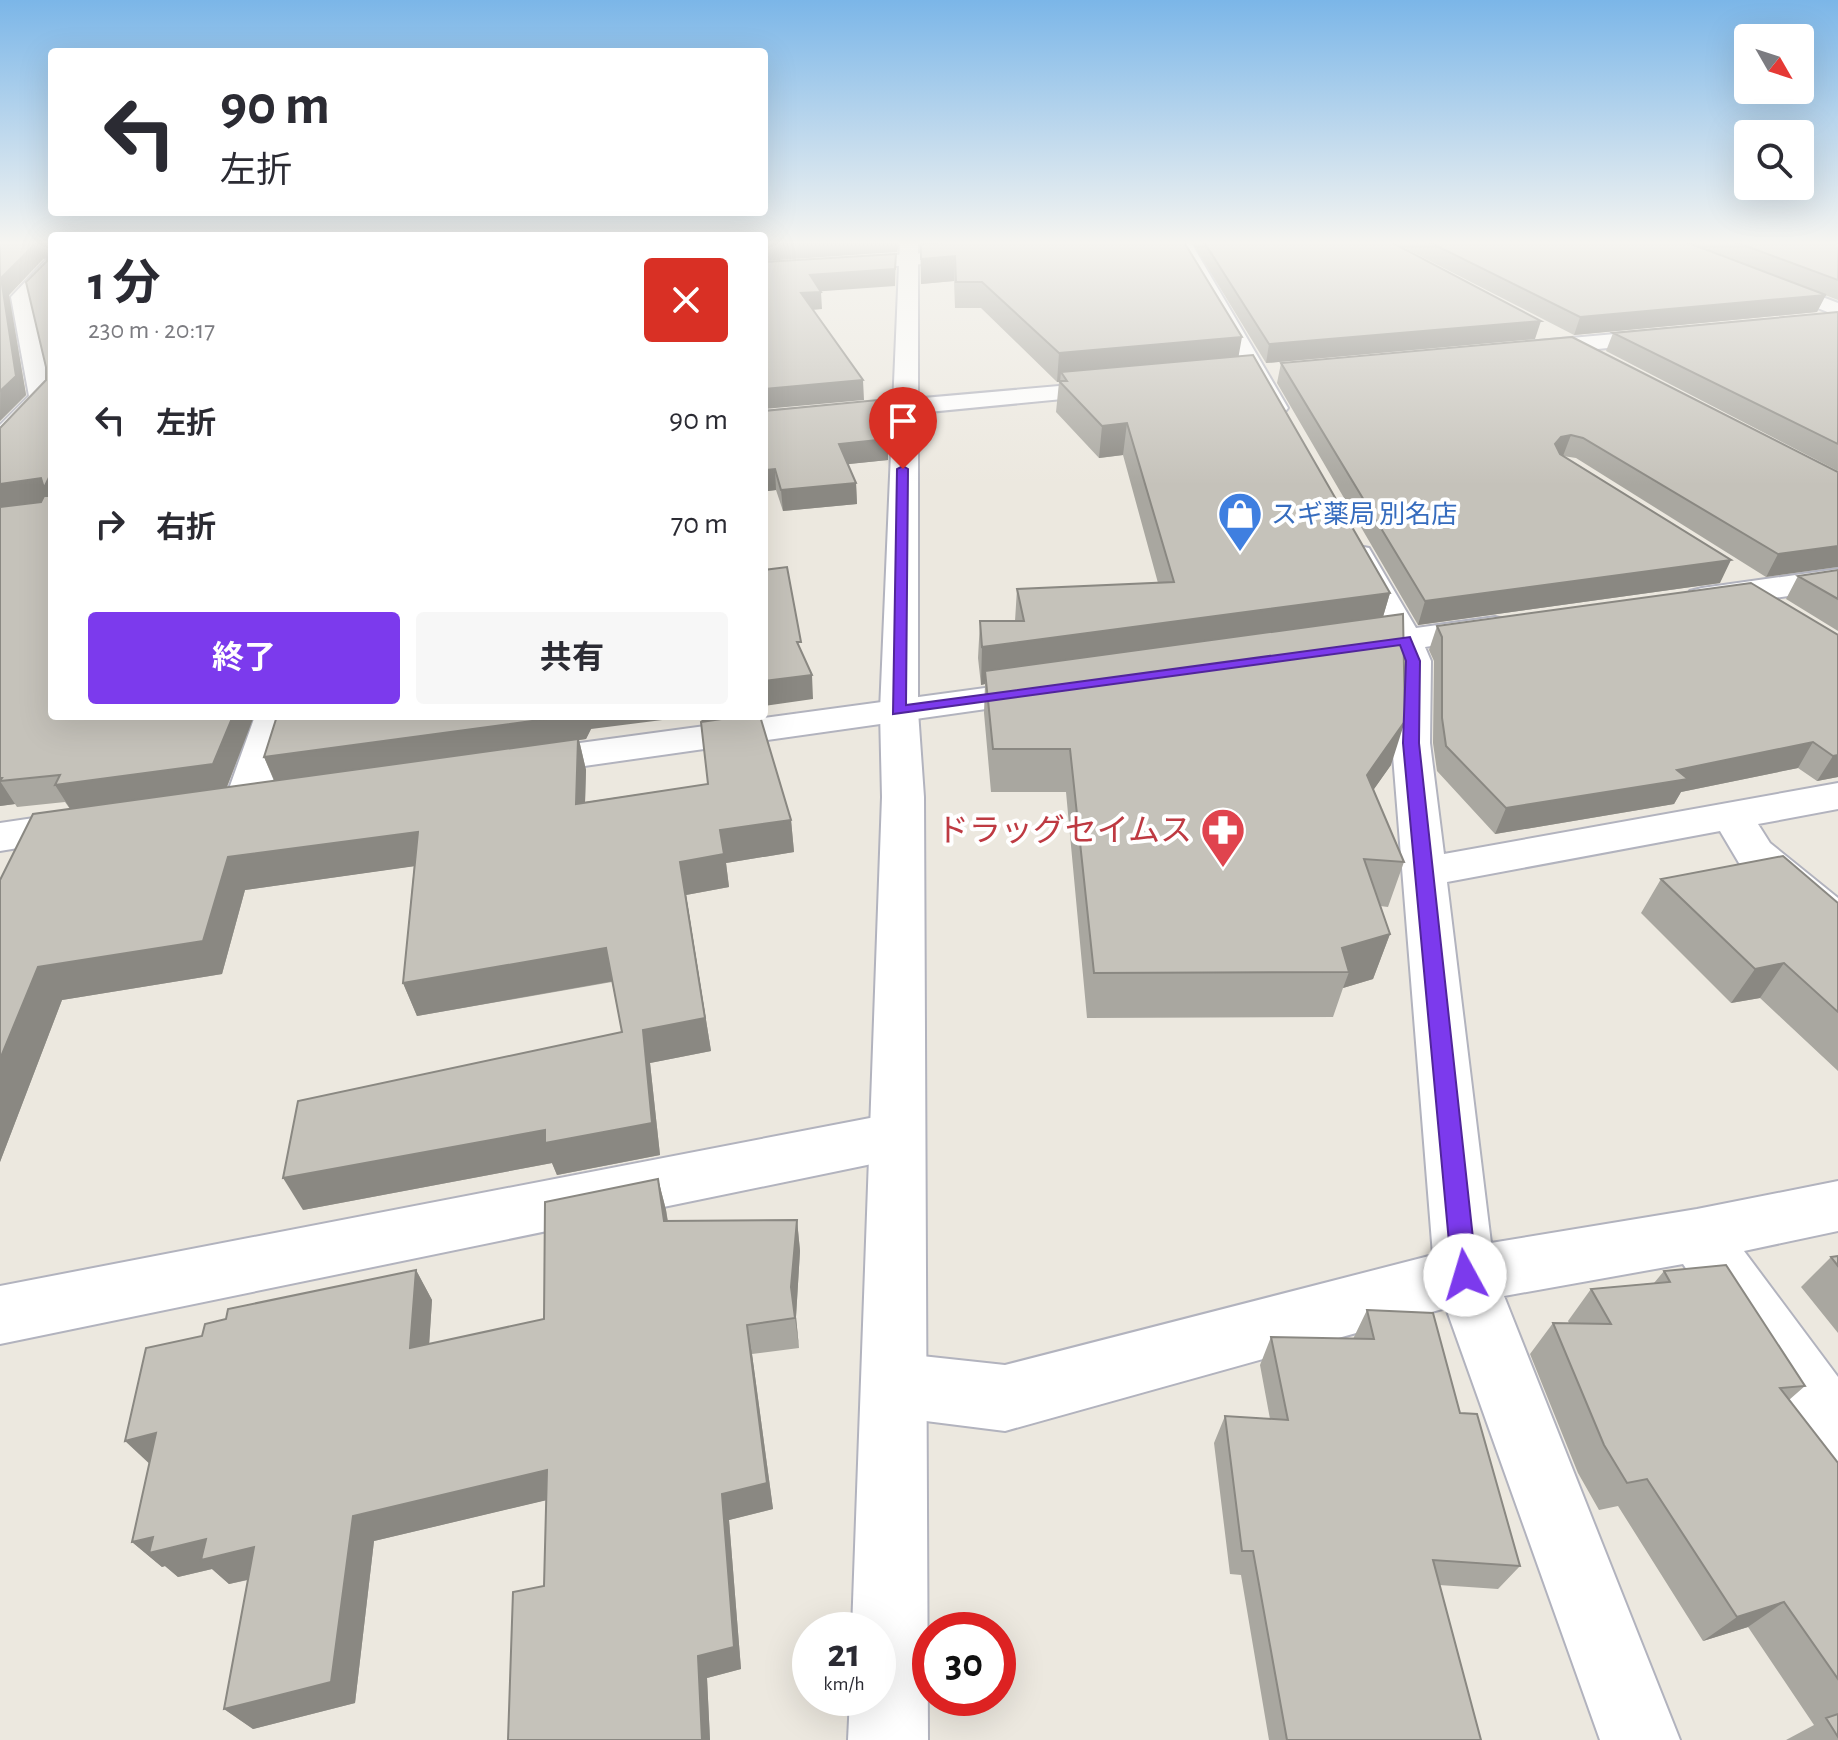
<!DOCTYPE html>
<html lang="ja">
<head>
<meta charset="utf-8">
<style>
	body { margin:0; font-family:"Alegreya Sans","Noto Sans JP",sans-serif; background:#f7f7f7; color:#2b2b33; height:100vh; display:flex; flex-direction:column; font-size:30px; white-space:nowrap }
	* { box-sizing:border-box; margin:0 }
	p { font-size:26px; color:#7c7c81 }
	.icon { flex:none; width:44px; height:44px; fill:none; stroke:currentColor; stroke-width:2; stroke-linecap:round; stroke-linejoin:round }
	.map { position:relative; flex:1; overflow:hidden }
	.side { position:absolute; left:48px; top:232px; width:720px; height:488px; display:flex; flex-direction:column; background:#fff; border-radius:8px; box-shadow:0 8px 32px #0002 }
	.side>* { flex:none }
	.hud { position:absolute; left:48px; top:48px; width:720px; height:168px; border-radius:8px; box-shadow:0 8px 32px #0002; background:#fff; color:#2b2b33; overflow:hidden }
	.needle { width:52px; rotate:129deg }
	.tools { position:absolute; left:1734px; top:24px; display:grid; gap:16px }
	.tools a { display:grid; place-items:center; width:80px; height:80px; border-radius:8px; background:#fff; box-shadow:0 8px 32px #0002; font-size:40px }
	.speed { position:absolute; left:792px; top:1612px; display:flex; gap:16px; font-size:40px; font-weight:700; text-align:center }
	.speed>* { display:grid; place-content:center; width:104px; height:104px; border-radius:50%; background:#fff; box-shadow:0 8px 32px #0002; line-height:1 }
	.speed small { font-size:20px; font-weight:400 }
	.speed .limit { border:12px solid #d22; background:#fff; color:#111 }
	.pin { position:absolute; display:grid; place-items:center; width:68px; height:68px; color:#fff; margin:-82px -34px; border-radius:50% 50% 50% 0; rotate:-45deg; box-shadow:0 0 8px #0007 }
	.pin .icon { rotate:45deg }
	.me { position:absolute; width:88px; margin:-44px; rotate:354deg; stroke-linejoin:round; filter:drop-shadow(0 0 6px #0008) }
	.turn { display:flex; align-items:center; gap:28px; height:168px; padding:0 40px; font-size:36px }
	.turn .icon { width:104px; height:104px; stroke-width:2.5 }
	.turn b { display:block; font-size:56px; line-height:68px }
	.round { display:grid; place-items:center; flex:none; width:84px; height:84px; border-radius:8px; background:#f7f7f7 }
	.summary { display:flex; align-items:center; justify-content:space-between; height:136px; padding:0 40px }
	h1 { font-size:48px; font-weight:700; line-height:60px }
	.action { display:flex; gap:16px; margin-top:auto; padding:16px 40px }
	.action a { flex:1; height:92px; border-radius:8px; background:#7c3aed; color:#fff; font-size:32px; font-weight:700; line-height:92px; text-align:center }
	.action a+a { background:#f7f7f7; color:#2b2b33 }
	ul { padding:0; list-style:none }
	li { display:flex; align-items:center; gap:24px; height:104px; padding:0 40px }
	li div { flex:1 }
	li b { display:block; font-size:30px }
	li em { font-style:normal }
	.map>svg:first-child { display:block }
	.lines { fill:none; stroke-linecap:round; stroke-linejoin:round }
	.minor-casing { stroke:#b2b3be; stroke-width:4 }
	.tertiary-casing { stroke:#b2b3be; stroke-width:4 }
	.minor { fill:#fff; fill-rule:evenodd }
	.tertiary { fill:#fff; fill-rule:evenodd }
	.wall { fill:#a9a7a0 }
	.shaded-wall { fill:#8a8882 }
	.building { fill:#c5c2ba; stroke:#8a8882; stroke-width:2 }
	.route { fill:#7c3aed; stroke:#51269a; stroke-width:2 }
	.labels { text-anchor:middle; stroke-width:8; stroke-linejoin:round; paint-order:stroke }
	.far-shop-label { font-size:26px; fill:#366cbe; stroke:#fff; text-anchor:start }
	.health-label { font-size:32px; fill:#be3a42; stroke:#fff; text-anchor:end }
</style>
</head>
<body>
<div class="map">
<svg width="1838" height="1740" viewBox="0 0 1838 1740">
	<rect width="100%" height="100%" fill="#ece8df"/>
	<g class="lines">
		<g class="minor-casing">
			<path id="minor" d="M1169 242H1190L1193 246 1288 408 1284 413H1266L1262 408 1177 249Z
				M1654 242H1679L1838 303V316L1657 246Z
				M982 249 989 251 991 255 989 259 764 276V264Z
				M52 259V276L31 298 52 387V400L9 446 0 448V425L29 396 11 297 45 261Z
				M1670 329 1678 331 1681 336 1678 341 1527 356 1519 354 1516 349 1519 344 1527 342Z
				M1116 381 1125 383 1128 388 1125 393 764 428V412Z
				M1358 546 1369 548 1416 628 1495 617 1507 620 1512 627 1507 634 1425 647 1431 661 1430 743 1444 854 1838 783V809L1758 824 1770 843 1838 898V938L1822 933 1739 863 1720 831 1447 882 1491 1243 1697 1209 1838 1181V1231L1744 1251 1838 1377V1466L1814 1456 1683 1264 1504 1296 1680 1740H1600L1446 1308 1005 1431 894 1417 871 1408 861 1385 871 1362 894 1353 1005 1365 1433 1255 1392 743 1395 661 1392 652 1345 658 1333 655 1328 648 1333 641 1384 632 1342 555 1347 548Z
				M1838 569V589L1702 608 1690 605 1686 598 1690 591 1702 588Z
				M1043 680 1056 683 1061 691 1056 699 521 775 507 771 501 763 507 755 521 751Z
				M255 716H293L267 800 261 809 246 813 231 809 225 800Z
				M81 811 96 815 102 825 96 835 0 851V823Z
				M896 1113 915 1120 923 1136 915 1152 896 1159 0 1344V1286Z"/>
		</g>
		<g class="tertiary-casing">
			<path id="tertiary" d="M900 242H918V711L924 797 928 1740H848L850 1698H878V1630H852L882 797 880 711Z"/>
		</g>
		<use href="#minor" class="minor"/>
		<use href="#tertiary" class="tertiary"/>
	</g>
	<path class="wall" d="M0 242H52V716H254L227 787 274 781 264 757 591 729 586 739 579 740 586 770 585 802 708 784 701 716H760L791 820 794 852 726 863 729 887 686 895 711 1051 650 1063 660 1155 557 1175 552 1163 303 1210 622 1032 612 982 417 1016 403 983 414 866 245 890 222 974 62 1000 0 1162V880L70 809 65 802 17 807 15 804 0 806V507L46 380 47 261V258L43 259 9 295 26 395 0 421Z
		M920 242H1184L1239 356 1390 593 1383 617 1391 765 1373 790 1404 862 1388 907 1380 906 1390 934 1373 979 1343 988 1333 1017 1087 1018 1066 792H991L984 713 985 684 981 685 978 658 980 621H1015L1017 589 1158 583 1123 455 1099 458 1056 412 1059 382H1057L981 308H955L954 281 921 284Z
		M1192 242H1391L1535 339 1266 363Z
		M1393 242H1838V300L1825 295 1817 312 1574 335Z
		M1838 312V471L1606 351 1613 333Z
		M1281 363 1838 472 1766 577 1576 458 1563 456 1720 583 1418 625 1277 383Z
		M764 411 889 435 888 460 848 464 856 483 857 504 783 511 776 490 768 491 764 484Z
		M1838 570V631L1786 599 1798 576Z
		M1437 626 1838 635V777L1817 781 1798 768 1681 792 1674 804 1495 834 1437 771 1433 743 1434 661 1429 650Z
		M1661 879 1838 903V1071L1760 998 1731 1003 1641 913Z
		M658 1179 666 1210 668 1221 797 1220 800 1251 796 1317 799 1348 752 1354 773 1509 729 1520 741 1669 707 1678 710 1740H508L544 1586 546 1500 374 1541 355 1703 253 1729 224 1709 248 1580 229 1584 212 1569 178 1577 165 1566 162 1567 132 1542 202 1336 416 1270 432 1300 429 1344 544 1319Z
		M1838 1256V1333L1801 1287 1831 1257Z
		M1664 1271 1805 1386 1789 1400 1838 1463V1740H1786L1814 1725 1748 1627 1703 1641 1618 1506 1599 1510 1578 1473 1530 1354 1553 1323H1569L1568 1321 1591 1289 1654 1283Z
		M1367 1310 1460 1413 1520 1566 1498 1589 1439 1585 1481 1740H1269L1241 1575 1230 1574 1214 1443 1225 1416 1270 1419 1260 1365 1271 1337 1353 1339Z"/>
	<path class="shaded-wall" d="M40 242H47L52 257 43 259 9 295 26 395 0 421 1 278 36 243Z
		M809 242H899L897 252 764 261V245Z
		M896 254 895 286 811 292 810 275Z
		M955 256 954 281 921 284V259Z
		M821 292 822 309 802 311 801 293Z
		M1826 295 1817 312 1574 335 1580 317Z
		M1541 321 1535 339 1266 363 1269 344Z
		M1242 337 1237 365 1061 372 1060 382H1057L1059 353Z
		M863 380 864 400 764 409V389Z
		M888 415V460L840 465 839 444Z
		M1127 423 1123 455 1099 458 1102 426Z
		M1571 435 1563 456 1553 458 1555 444 1561 437Z
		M775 469 776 490 768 491 766 470Z
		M52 471V503L0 507V484Z
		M856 483 857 504 783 511 781 490Z
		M1838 546V567L1766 577 1778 554Z
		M1731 560 1720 583 1418 625 1425 601Z
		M1390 593 1379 630 985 671V684L981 685 982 647Z
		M812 675 813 699 764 706V681Z
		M233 716H254L226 789 71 810 55 785Z
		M569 716H694L591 729 586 739 579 740 586 770 584 836 275 782 264 757Z
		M701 716H754L702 723Z
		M1405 721 1391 765 1353 819 1367 775Z
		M1813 742 1798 768 1681 792 1674 804 1495 834 1506 808 1677 770Z
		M1838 755V777L1817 781 1833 756Z
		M0 781 15 804 0 806Z
		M791 820 794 852 726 863 729 887 686 895 711 1051 650 1063 660 1155 557 1175 552 1163 303 1210 283 1178 545 1130 643 1030 680 862 720 830Z
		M418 832 430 864 245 890 222 974 62 1000 0 1162V1059L38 967 228 857Z
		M1390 934 1373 979 1343 988 1349 972 1342 948Z
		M606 948 614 981 417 1016 403 983Z
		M1784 963 1760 998 1731 1003 1755 969Z
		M658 1179 666 1210 672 1252 664 1221Z
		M797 1220 800 1251 796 1317 799 1348 791 1287Z
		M416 1270 432 1300 427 1377 410 1348Z
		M747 1325 752 1354 773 1509 729 1520 741 1669 707 1678 710 1740H702L698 1656Z
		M156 1433 154 1468 125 1441Z
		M547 1470 560 1497 374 1541 355 1703 253 1729 224 1709 353 1516Z
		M153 1537 206 1539 254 1547 280 1572 229 1584 212 1569 178 1577 165 1566 162 1567 132 1542Z
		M1784 1602 1748 1627 1703 1641 1737 1617Z"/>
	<path class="building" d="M0 242H40L36 243 1 278 16 376 0 391Z
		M47 242H52V471L44 488 41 478 0 484V428L46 380V367L26 282 47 261Z
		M764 242H809L764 245Z
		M948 242H1184L1242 337 1059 353 982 282H956L955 256 921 259V244Z
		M1204 242H1391L1541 321 1269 344Z
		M1429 242H1686L1826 295 1580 317Z
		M1735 242H1838V280Z
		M896 254 895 269 810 275 821 292 801 293 863 380 764 389V262Z
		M1838 312V444L1613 333Z
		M1572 337 1838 472V546L1778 554 1583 438 1571 435 1561 437 1555 444 1560 454 1731 560 1425 601 1281 363Z
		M1253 355 1390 593 982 647 980 621H1024L1017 589 1174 582 1127 423 1102 426 1059 381H1067L1061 372Z
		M878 400 888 415 887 439 839 444 856 483 781 490 775 469 766 470 764 465V411Z
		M44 496H52V716H233L213 764 55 785 60 775 0 781 2 778H0V507L41 502Z
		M787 567 801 642H797L812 675 764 681V570Z
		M1838 570V599L1798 576Z
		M1751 583 1838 635V755L1833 756 1813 742 1677 770 1688 779 1506 808 1446 746 1442 718V637L1437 626Z
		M1403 614 1405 721 1367 775 1404 862 1364 859 1390 934 1342 948 1349 972 1094 973 1070 749H993L985 671Z
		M277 716H569L264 757Z
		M742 716H760L791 820 720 830 724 854 680 862 705 1018 643 1030 652 1123 545 1143V1130L283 1178 298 1101 622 1032 606 948 403 983 418 832 228 857 203 941 38 967 0 1059V880L33 814 578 739 576 804 708 784 701 722Z
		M1783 856 1838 903V1012L1784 963 1755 969 1661 879Z
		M658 1179 664 1221 797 1220 791 1287 795 1318 747 1325 767 1483 722 1494 734 1647 698 1656 702 1740H508L513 1592 544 1586 547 1470 353 1516 331 1682 224 1709 254 1547 201 1560 206 1539 149 1553 153 1537 132 1542 156 1433 125 1441 146 1348 202 1336 205 1324 226 1319 228 1309 416 1270 410 1348 544 1319 545 1202Z
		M1838 1256V1266L1831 1257Z
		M1726 1265 1805 1386 1780 1388 1838 1463V1679L1784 1602 1737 1617 1647 1479 1627 1483 1604 1445 1553 1323 1611 1324 1591 1289 1670 1282 1664 1271Z
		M1367 1310 1433 1313 1460 1413 1477 1414 1520 1566 1433 1560 1481 1740H1287L1253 1551H1242L1225 1416 1288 1420 1271 1337 1374 1339Z
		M1838 1714V1737L1826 1718Z"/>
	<linearGradient id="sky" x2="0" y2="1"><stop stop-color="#7bb6e8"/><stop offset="0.5" stop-color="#f6f5f1"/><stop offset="1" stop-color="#f6f5f1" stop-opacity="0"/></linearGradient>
	<rect width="1838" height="485" fill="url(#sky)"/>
	<path class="route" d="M903 466 908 469 906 705 1410 637 1420 661 1419 743 1477 1275 1473 1283 1465 1286 1456 1283 1452 1275 1403 743 1406 661 1400 645 893 714 897 469Z"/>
	<defs>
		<g id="shop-pin" transform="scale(2.3)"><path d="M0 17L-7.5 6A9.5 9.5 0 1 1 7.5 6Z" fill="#3f7fe0" stroke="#fff"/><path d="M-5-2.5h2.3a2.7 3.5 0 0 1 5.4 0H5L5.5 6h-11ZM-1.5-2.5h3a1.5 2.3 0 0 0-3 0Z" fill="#fff"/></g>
		<g id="pharmacy-pin" transform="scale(2.3)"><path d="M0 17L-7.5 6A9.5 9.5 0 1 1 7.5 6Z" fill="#e0444e" stroke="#fff"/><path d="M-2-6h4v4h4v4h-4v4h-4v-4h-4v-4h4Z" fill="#fff"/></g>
	</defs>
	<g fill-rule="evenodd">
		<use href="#shop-pin" x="1240" y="514"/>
		<use href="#pharmacy-pin" x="1223" y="830"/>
	</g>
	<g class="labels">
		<g class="far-shop-label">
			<text x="1271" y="523">スギ薬局 別名店</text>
		</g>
		<g class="health-label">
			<text x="1192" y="841">ドラッグセイムス</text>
		</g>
	</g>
</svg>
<div class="tools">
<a><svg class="needle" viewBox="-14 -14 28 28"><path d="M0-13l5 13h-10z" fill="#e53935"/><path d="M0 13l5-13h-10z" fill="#7c7c81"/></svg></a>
<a><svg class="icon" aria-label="search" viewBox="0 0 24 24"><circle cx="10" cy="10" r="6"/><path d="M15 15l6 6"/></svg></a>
</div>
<div class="speed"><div>21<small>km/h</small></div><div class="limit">30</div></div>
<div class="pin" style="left:903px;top:469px;background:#d93025"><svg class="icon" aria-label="arrive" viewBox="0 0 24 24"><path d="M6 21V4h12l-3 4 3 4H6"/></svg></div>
<svg class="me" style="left:1465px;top:1275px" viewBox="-20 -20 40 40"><circle r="19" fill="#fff"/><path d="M0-13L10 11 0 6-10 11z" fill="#7c3aed"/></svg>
<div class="hud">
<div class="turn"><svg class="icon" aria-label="left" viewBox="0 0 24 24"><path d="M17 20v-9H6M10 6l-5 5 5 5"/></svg><div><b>90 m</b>左折</div></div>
</div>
<section class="side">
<div class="summary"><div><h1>1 分</h1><p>230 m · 20:17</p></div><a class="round" style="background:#d93025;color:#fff"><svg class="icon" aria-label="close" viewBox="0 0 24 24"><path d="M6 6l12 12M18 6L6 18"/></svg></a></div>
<ul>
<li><svg class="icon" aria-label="left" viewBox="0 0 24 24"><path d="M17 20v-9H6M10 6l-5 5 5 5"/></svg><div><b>左折</b></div><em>90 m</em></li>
<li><svg class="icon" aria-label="right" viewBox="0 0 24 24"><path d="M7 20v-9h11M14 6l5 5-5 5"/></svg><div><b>右折</b></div><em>70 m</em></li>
</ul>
<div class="action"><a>終了</a><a>共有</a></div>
</section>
</div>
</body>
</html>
